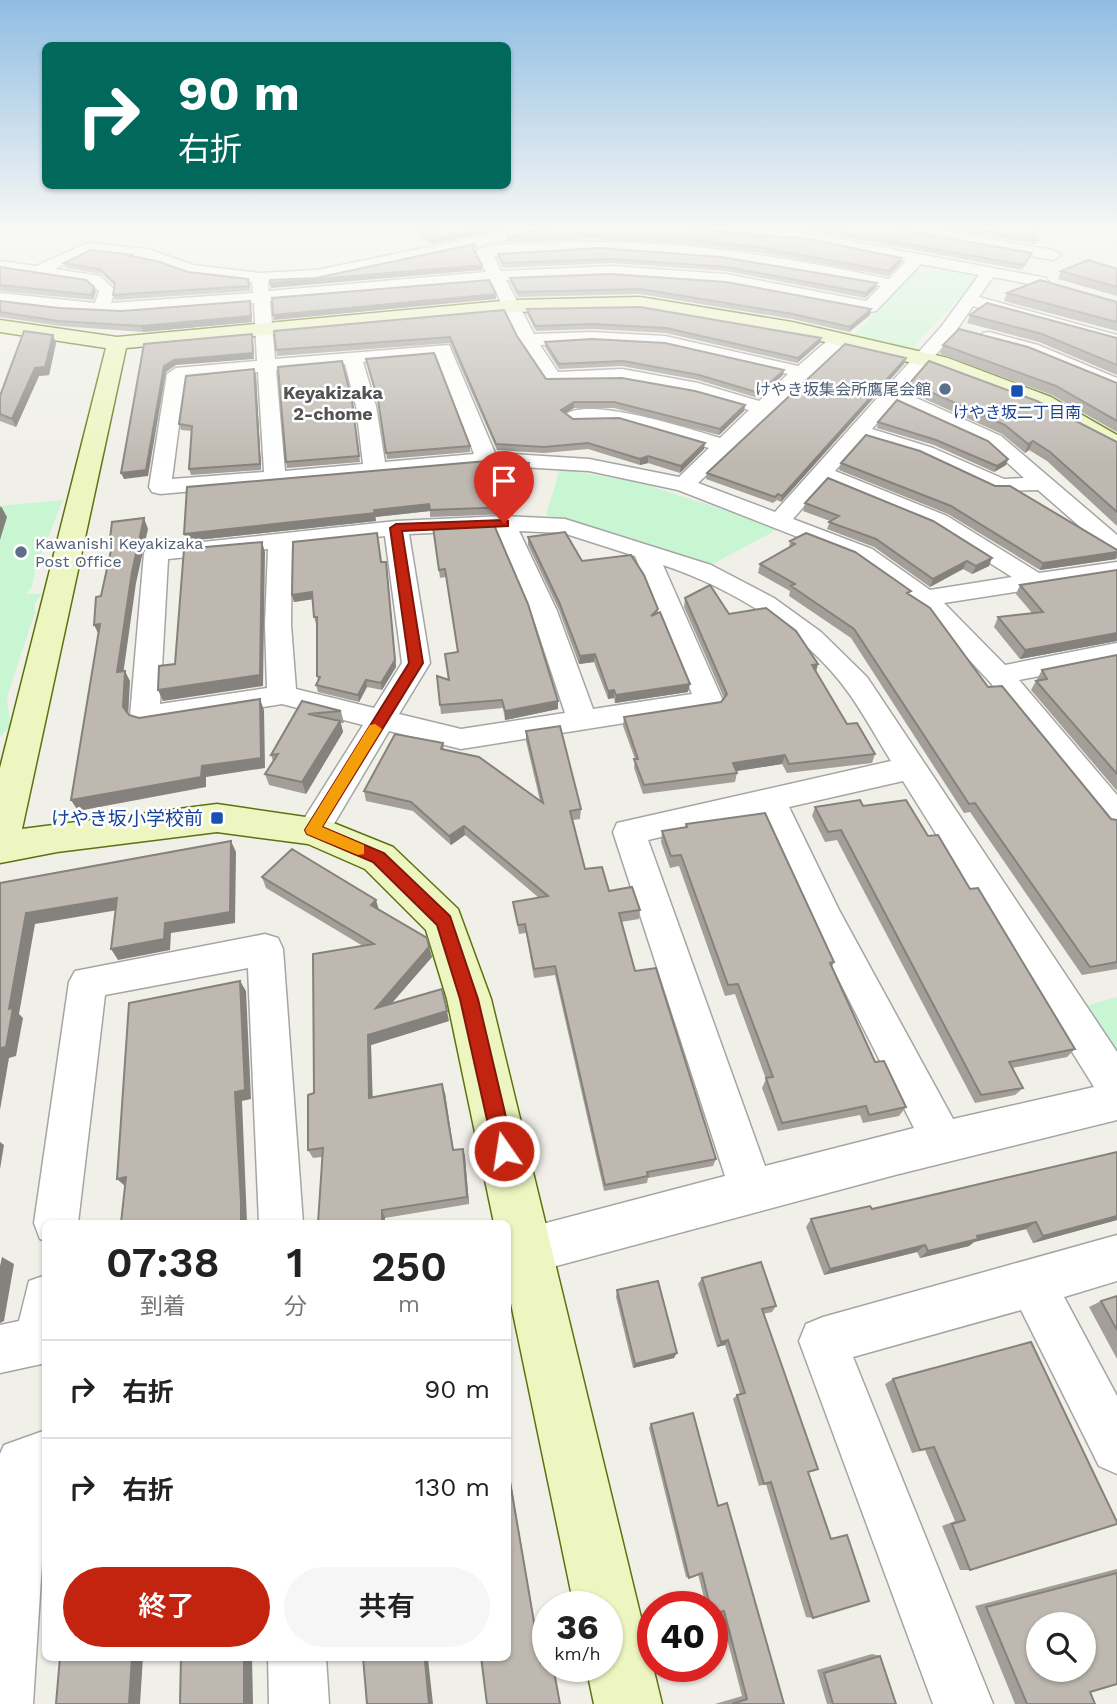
<!DOCTYPE html>
<html lang="ja">
<head>
<meta charset="utf-8">
<style>
	body { margin:0; font-family:"Work Sans","Noto Sans JP",sans-serif; background:#f6f6f6; color:#222; height:100vh; display:flex; flex-direction:column; font-size:26px; white-space:nowrap }
	* { box-sizing:border-box; margin:0 }
	p { font-size:23px; color:#767676 }
	.icon { flex:none; width:38px; height:38px; fill:none; stroke:currentColor; stroke-width:2; stroke-linecap:round; stroke-linejoin:round }
	.map { position:relative; flex:1; overflow:hidden }
	.side { position:absolute; left:42px; top:1220px; width:469px; height:441px; display:flex; flex-direction:column; background:#fff; border-radius:10px; box-shadow:0 2px 5px #0004 }
	.side>* { flex:none }
	.banner { position:absolute; left:42px; top:42px; width:469px; height:147px; border-radius:10px; box-shadow:0 2px 5px #0004; background:#00695c; color:#fff; overflow:hidden }
	.tools { position:absolute; left:1026px; top:1612px; display:grid; gap:14px }
	.tools a { display:grid; place-items:center; width:70px; height:70px; border-radius:50%; background:#fff; box-shadow:0 2px 5px #0004; font-size:35px }
	.speed { position:absolute; left:532px; top:1591px; display:flex; gap:14px; font-size:35px; font-weight:700; text-align:center }
	.speed>* { display:grid; place-content:center; width:91px; height:91px; border-radius:50%; background:#fff; box-shadow:0 2px 5px #0004; line-height:1 }
	.speed small { font-size:18px; font-weight:400 }
	.speed .limit { border:10px solid #d22; background:#fff; color:#111 }
	.pin { position:absolute; display:grid; place-items:center; width:60px; height:60px; color:#fff; margin:-72px -30px; border-radius:50% 50% 50% 0; rotate:-45deg; box-shadow:0 0 7px #0007 }
	.pin .icon { rotate:45deg }
	.me { position:absolute; width:77px; margin:-38px; rotate:347deg; stroke-linejoin:round; filter:drop-shadow(0 0 5px #0008) }
	.turn { display:flex; align-items:center; gap:24px; height:147px; padding:0 21px; font-size:32px }
	.turn .icon { width:91px; height:91px; stroke-width:2.5 }
	.turn b { display:block; font-size:49px; line-height:60px }
	.eta { display:flex; justify-content:space-evenly; align-items:center; height:119px; text-align:center }
	.eta b { font-size:42px; font-weight:600; line-height:49px }
	.primary-button { display:flex; gap:14px; margin-top:auto; padding:14px 21px }
	.primary-button a { flex:1; height:80px; border-radius:42px; background:#c3240f; color:#fff; font-size:28px; font-weight:600; line-height:80px; text-align:center }
	.primary-button a+a { background:#f6f6f6; color:#222 }
	ul { padding:0; list-style:none }
	li { display:flex; align-items:center; gap:21px; height:98px; padding:0 21px; border-top:2px solid #e0e0e0 }
	li div { flex:1 }
	li b { display:block; font-size:26px }
	li em { font-style:normal }
	.map>svg:first-child { display:block }
	.park { fill:#c9f6d2 }
	.lines { fill:none; stroke-linecap:round; stroke-linejoin:round }
	.street-casing { stroke:#a5a5a5; stroke-width:3 }
	.secondary-casing { stroke:#5c720d; stroke-width:3 }
	.street { fill:#fff; fill-rule:evenodd }
	.secondary { fill:#edf6c1; fill-rule:evenodd }
	.wall { fill:#a39e98 }
	.shaded-wall { fill:#85817c }
	.building { fill:#beb8b1; stroke:#85817c; stroke-width:2; fill-rule:evenodd }
	.route { fill:#c3240f; stroke:#7f170a; stroke-width:2 }
	.slow { fill:#f59e0b }
	.service-dot { fill:#5c6f8a; stroke:#fff; stroke-width:2.5 }
	.transit-dot { fill:#1a4fb4; stroke:#fff; stroke-width:2.5 }
	.labels { text-anchor:middle; stroke-width:5; stroke-linejoin:round; paint-order:stroke }
	.far-service-label { font-size:16px; fill:#4e5e75; stroke:#fff; text-anchor:end }
	.far-transit-label { font-size:16px; fill:#164399; stroke:#fff }
	.far-neighbourhood-label { font-size:18px; font-weight:bold; fill:#545454; stroke:#fff }
	.transit-label { font-size:19px; fill:#164399; stroke:#fff; text-anchor:end }
</style>
</head>
<body>
<div class="map">
<svg width="1117" height="1704" viewBox="0 0 1117 1704">
	<rect width="100%" height="100%" fill="#f0efe8"/>
	<path class="park" d="M921 263 981 274 912 349 853 336Z
		M560 469 641 483 780 528 709 566 546 515Z
		M63 500 35 570 32 587 26 594H42L34 604 35 612 7 697 10 726 0 737V506Z
		M1117 997V1062L1079 1008Z"/>
	<g class="lines">
		<g class="street-casing">
			<path id="street" d="M526 227H552L545 231 317 280 268 282 269 291 486 272 476 252 479 249C500 243 526 244 548 243 663 237 777 255 889 279L906 261 807 241 690 231 683 227H736L807 233 1046 278 1048 281 1040 286 993 277 979 297 1117 335V345L973 306 953 335 903 392 1001 436 1117 535V554L1109 552 1038 490 993 491 919 456 863 439 835 471 947 516 1039 573 1117 562V576L944 603 1005 665 1117 643V661L1019 680 1117 795V829L1106 826 989 681 916 603 854 559 678 490 589 471 487 465 160 494 152 492 149 487 167 374 176 368 257 361 254 303 124 314 61 311 0 303V293L95 303 99 291 89 283 0 271V261L36 266 87 243 148 249 193 265 260 273 317 270ZM600 250 721 259 881 286 866 301 726 274 611 266 501 271 494 256ZM89 252 146 258 190 274 252 282 253 293 111 303 115 290 100 276 55 269ZM921 264 979 275 941 327 775 512 698 483 846 343 849 339 846 335H834L798 366 665 336 592 332 534 334 506 280 611 276 726 284 870 312 876 311ZM491 282 519 340 546 382 622 381 695 394 749 410 720 438C693 430 581 393 563 417L573 423 619 422 709 448 679 477 589 459 495 453 449 345 275 359 270 301ZM592 342 665 346 788 374 759 401 698 383 622 369 558 372 540 345ZM436 355 474 454 385 462 376 406 363 362ZM345 364 356 406 363 464 285 471 276 370ZM258 372 264 472 172 479 185 379ZM895 402 987 444 1024 478 1004 479 933 448 872 429ZM825 482 931 526 1012 577 930 590 872 549 793 519Z
				M890 227H919L1053 250 1061 255 1053 260 897 231Z
				M989 332 1038 345 1117 378V391L1026 353 983 341 980 337 983 333Z
				M504 516 565 519 711 565 774 598 821 632 867 677 1117 1052V1120L895 1175 508 1279V1233L725 1176 613 832 617 823 891 761C877 739 864 714 848 692 805 632 732 588 663 565L723 701 719 708 461 749 389 731 325 839 313 842 301 839 297 830 363 725 282 704 145 726 135 723 130 716 144 553 147 548 396 521ZM496 530 531 611 565 713 461 729 399 714 430 663 409 534ZM519 531 563 533 635 556 692 694 593 709 557 611ZM385 536 402 663 374 708 296 689 291 625 292 546ZM268 549 265 625 267 688 160 704 168 559ZM903 781 1094 1087 953 1119 839 910 789 807ZM760 814 808 919 914 1128 765 1166 648 840Z
				M265 934 278 938 283 949 303 1223H259L248 968 105 995 78 1223H46V1241L40 1239 34 1223 69 982 75 971Z
				M1117 1235V1281L1064 1297 1117 1396V1474L1099 1466 1021 1310 853 1357 993 1704H933L799 1341 806 1324 823 1317Z
				M46 1275V1363L0 1373V1325L19 1321 29 1281Z
				M46 1430V1500L33 1704H0V1454L4 1445Z
				M268 1657H326L329 1704H269Z"/>
		</g>
		<g class="secondary-casing">
			<path id="secondary" d="M640 297 792 322 948 358 1051 397 1117 435V452L1035 407 933 368 792 334 640 309 513 312 126 348 22 829 217 804 326 820 393 847 458 909 491 999 662 1704H594L586 1666H607V1606H574L508 1289V1223H494L447 999 426 930 365 869 308 844 217 832 57 852 0 863V768L106 348 0 332V320L117 337 513 300Z"/>
		</g>
		<use href="#street" class="street"/>
		<use href="#secondary" class="secondary"/>
	</g>
	<path class="wall" d="M445 227 432 244 420 237 419 232Z
		M763 227H894L898 229 1032 253 1030 258 1022 270 807 230Z
		M932 227H1037L1033 236 1038 240 1036 244Z
		M545 229H690L901 263 888 276 763 253 677 243 591 239 507 242 506 237Z
		M600 248 877 283 876 288 865 298 726 271 611 263 503 268 498 258V254Z
		M134 257 188 272 250 284V291L115 300 113 295 115 286 102 274 66 268 64 263Z
		M0 267 96 292 93 300 0 291Z
		M1117 269V296L1058 279 1061 271Z
		M510 278 871 309 870 315 849 332 792 319 640 294 518 297 510 282Z
		M1007 293 1117 302V331L1004 301Z
		M0 301 59 308 122 311 250 301 252 322 143 332 60 326 0 317Z
		M527 309 821 338 820 343 797 363 666 333 592 329 536 331 527 314Z
		M970 315 1117 337V375L1039 342 967 323Z
		M274 331 517 336 546 379 745 405 744 411 719 435 614 408H574L565 413 573 419 704 449 680 473 648 463 640 465 588 449 544 453 497 450 450 343 277 356Z
		M545 342 783 375 758 398 698 380 622 366 559 369 545 347Z
		M56 343 49 375 39 376 16 427 0 421V396Z
		M943 345 1117 383V432L1052 395 940 354Z
		M906 358 904 364 781 502 777 500 773 503 706 479 707 473Z
		M366 359 470 446V452L387 459 379 405Z
		M254 369 256 375 261 470 191 475 189 469 192 431 181 430 179 424Z
		M910 383 1117 442V526L1047 461 1029 450 1025 453 1002 434 907 391Z
		M352 401 360 462 287 468 286 462Z
		M878 422 1008 459 1006 465 994 472 934 445 877 428Z
		M529 463 530 470 526 485 518 484 511 514 430 517V511L375 517 376 521 187 541Z
		M841 463 1117 550V558L1116 559 1040 570 948 514 839 470Z
		M805 503 989 566 972 574 963 569 930 587 874 547 827 529 830 521 803 511Z
		M433 527 558 709 505 720 503 708 441 714 437 676 448 680 458 652 446 577 440 578Z
		M528 537 658 613 688 692 615 703 614 698 608 699 594 662 579 664 559 610 528 545Z
		M790 541 911 591 909 594 988 687 1111 819 1117 820V969L1082 975 970 812 964 813 851 638 789 596 790 591 758 573 760 564 789 548Z
		M381 562 387 568 396 667 382 690 367 687 359 702 318 692 316 685 318 681 317 676V624H316L314 617 313 599 294 602 292 595Z
		M1117 570V641L1020 659 994 627 998 617 1032 613 1016 594 1020 585Z
		M685 598 729 614 816 671 847 724 875 754 872 763 787 773 782 764 736 771 737 773 735 782 643 794 634 768 635 759 623 726 624 717 721 702 724 698 684 607Z
		M1117 655V791L1031 690 1036 681H1037V679L1042 670Z
		M302 701 341 711 344 723H341L343 732 306 794 269 785 265 774 273 761 271 755Z
		M526 731 581 809 580 819 573 820 585 869 609 891 640 910 639 919 621 922 635 971 716 1159 713 1166 648 1178 647 1183 604 1191 555 975 534 978 526 933 519 934 513 902 539 898 465 835 451 845 413 811 366 801 364 791 443 743 444 749 540 801 526 741Z
		M863 806 928 836 970 889 1075 1049 1067 1057 1012 1068 1023 1088 1015 1095 975 1103 837 840 825 842 812 816 815 807Z
		M686 824 834 962 832 967 875 1062 906 1107 899 1116 863 1123 860 1115 778 1131 762 1088 766 1079 735 994 725 996 679 866 670 868 661 842 662 831 685 828Z
		M262 877 379 909 429 947 432 957 391 1003 449 1021 371 1045 372 1098 445 1093 453 1150 463 1149 465 1157 469 1204 385 1218V1223H318L322 1157 313 1158 308 1150 314 1093 363 946 266 888Z
		M1117 1152V1220L1033 1243 1026 1229 974 1242 969 1246 920 1258 917 1252 824 1275 806 1227 811 1219 872 1209Z
		M702 1278 776 1306 772 1312 763 1314 808 1472 831 1538 847 1535 813 1618 806 1617 766 1484 759 1486 733 1399 737 1395 740 1394 725 1345 717 1347 698 1284Z
		M617 1290 674 1358 633 1368 616 1297Z
		M1117 1296V1359L1089 1307 1101 1301Z
		M1031 1342 970 1570H960L942 1526 955 1521 925 1450 912 1453 885 1384 893 1379Z
		M651 1424 718 1506 784 1704H715L742 1696 720 1612 712 1606H706L698 1574 689 1578 686 1577 649 1428Z
		M1117 1569V1684L1090 1692 1095 1704H1015L975 1606Z
		M872 1654 880 1656 896 1704H827L817 1670Z"/>
	<path class="shaded-wall" d="M491 227H515L432 244V239Z
		M902 258 901 263 888 276 889 271Z
		M482 265V270L271 288 270 283Z
		M877 283 876 288 865 298 866 293Z
		M94 287 96 292 93 300 91 295Z
		M496 294V299L274 320 273 315Z
		M250 301 252 322 143 332 141 326Z
		M871 309 870 315 849 332 850 327Z
		M252 334 254 359 176 365 166 372 148 476 124 479 121 473 164 366 174 360Z
		M53 335 56 343 49 375 39 376 16 427 12 419 35 368Z
		M821 338 820 343 797 363 798 358Z
		M906 358 904 364 781 502 782 496Z
		M254 369 256 375 261 470 260 464Z
		M784 370 783 375 758 398 759 393Z
		M574 402V408L561 416V410Z
		M745 405 744 411 719 435 720 429Z
		M1033 441 1029 450 1025 453 1028 444Z
		M705 443 704 449 680 473 681 466Z
		M648 456V463L640 465V459Z
		M1008 459 1006 465 994 472 997 466Z
		M529 463 530 470 526 485V478Z
		M518 477V484L511 514V507Z
		M429 504 430 511 375 517 374 510Z
		M1 506 7 517 0 540V508Z
		M375 513 376 521 187 541 184 534Z
		M144 518 148 529 136 583 122 682 117 672 132 572Z
		M262 542 265 552 263 686 163 701 158 690Z
		M1117 552 1116 559 1040 570 1043 563Z
		M992 558 989 566 972 574 976 566Z
		M967 561 963 569 930 587 933 579Z
		M387 568 396 667 382 690 381 683Z
		M312 592 314 599 294 602 292 595Z
		M100 624 99 635 94 625Z
		M1117 633V641L1020 659 1025 650Z
		M595 654 594 662 579 664 580 656Z
		M818 664 816 672 812 665Z
		M125 671 130 681 128 718 123 707Z
		M366 680 367 687 359 702 358 695Z
		M690 684 688 692 615 703 616 695Z
		M614 690V698L608 699V691Z
		M260 699 264 710 265 768 206 777V787L78 811 71 800 202 766Z
		M558 701V709L505 720V711Z
		M340 721 343 732 306 794 302 782Z
		M785 755 782 764 731 772 733 763Z
		M464 826 465 835 451 845 449 836Z
		M231 841 236 852 235 923 171 933 170 950 118 960 111 949 165 923Z
		M117 898 124 909 35 924 19 1014 23 1018 16 1056 9 1058 0 1110V1048L9 1009 26 913Z
		M376 900 379 910 371 905Z
		M429 947 432 957 379 1018 376 1008Z
		M240 981 246 991 251 1099 242 1101 247 1223H241L235 1092Z
		M447 1011 449 1021 371 1045 373 1107 369 1098 368 1035Z
		M442 1084 445 1093 455 1159 453 1150Z
		M0 1142 4 1145 0 1169Z
		M463 1149 465 1157 469 1204 467 1197Z
		M126 1177V1187L117 1179Z
		M382 1210 385 1218V1223H382Z
		M1117 1216V1220L1033 1243 1043 1236Z
		M1036 1222 1026 1229 974 1242 969 1246 920 1258 928 1251 977 1236Z
		M925 1245 917 1252 824 1275 830 1269Z
		M2 1257 14 1264 4 1321 0 1323V1266Z
		M728 1340 725 1345 717 1347 721 1342Z
		M677 1353 674 1358 633 1368 635 1364Z
		M508 1466 541 1660V1663L508 1470Z
		M132 1657H143L140 1704H129Z
		M244 1657H252L253 1704H244Z
		M428 1659 433 1704H429L425 1661Z"/>
	<path class="building" d="M445 227H491L432 239 419 232Z
		M549 227H687L690 229 808 239 902 258 889 271 763 248 678 238 591 234 506 237 545 229Z
		M814 227H894L898 229 1032 253 1024 265Z
		M961 227H1037L1032 235 1038 240Z
		M475 244 473 248 482 265 270 283V280L316 278Z
		M600 248 721 257 877 283 866 293 727 267 611 259 502 263 498 254Z
		M91 250 134 255 131 256 157 261 188 272 248 279 249 286 113 295 115 283 100 269 64 263Z
		M1088 260 1117 269V287L1061 271Z
		M0 267 86 280 94 287 91 295 0 285Z
		M611 274 726 282 871 309 850 327 793 314 641 289 518 292 510 278Z
		M489 280 496 294 273 315 272 298Z
		M1040 280 1117 302V322L1007 293Z
		M0 301 59 308 122 311 250 301 251 316 141 326 58 321 0 312Z
		M987 303 1117 338V365L1042 334 970 315Z
		M640 307 821 338 798 358 666 328 592 324 535 326 527 309Z
		M504 310 517 336 546 379 622 378 695 391 745 405 720 429 614 402H574L561 410 573 419 619 418 705 443 681 466 648 456 640 459 588 443 544 447 496 444 450 337 276 350 274 331Z
		M959 329 1028 347 1117 383V421L1056 386 943 345Z
		M24 331 53 335 45 367 35 368 12 419 0 414V396Z
		M252 334 253 353 174 360 164 366 146 470 121 473 144 344Z
		M592 339 665 343 784 370 759 393 699 375 623 361 559 364 545 342Z
		M845 344 906 358 782 496 778 494 775 497 707 473Z
		M434 353 470 446 386 453 378 400 366 359Z
		M342 361 352 401 359 456 286 462 278 367Z
		M929 361 1037 401 1117 442V512L1050 452 1033 441 1028 444 1005 425 910 383Z
		M254 369 260 464 189 469 192 426 179 424 186 376Z
		M897 400 988 441 1008 459 997 466 936 440 878 422Z
		M866 435 920 451 995 486H1010L1117 550V552L1043 563 951 506 841 463Z
		M487 461 529 463 526 478 518 477 511 507 430 510 429 504 374 510 375 513 184 534 187 487Z
		M828 478 933 521 992 558 976 566 967 561 933 579 876 539 829 522 839 516 805 503Z
		M144 518 132 572 117 672 125 671 123 707 129 715 139 718 260 699 261 758 202 766 201 777 71 800 100 624 94 625 96 597 101 596 112 546 109 547 112 522Z
		M494 525 528 604 558 701 505 711 502 700 440 705 437 676 449 680 445 654 458 652 445 569 439 570 433 527Z
		M565 532 582 561 631 555 644 575 658 609 651 616 660 612 690 684 616 695 614 690 608 691 595 654 580 656 559 602 528 537Z
		M377 533 381 562H386L395 660 381 683 366 680 358 695 316 685 320 677 317 676V617H314L312 592 292 595 293 542Z
		M806 533 855 552 911 591 907 593 930 608 988 687 1002 686 1111 819 1117 820V962L1090 967 975 803 969 804 854 629 791 586 795 584 760 564 795 544 790 541Z
		M262 542 260 675 158 690 159 666 175 664 184 549Z
		M1117 570V633L1025 650 998 617 1043 612 1020 585Z
		M710 585 729 614 766 608 796 631 818 664 812 665 847 724 857 723 875 754 789 764 785 755 733 763 737 773 644 785 634 759H638L624 717 721 702 727 694 685 598Z
		M1117 655V774L1036 681 1047 679 1042 670Z
		M302 701 341 711 308 714 340 721 302 782 265 774 278 754 271 755Z
		M560 726 581 809 570 811 585 869 602 867 609 891 632 887 640 910 619 913 635 971 656 968 716 1159 647 1172 648 1176 605 1185 555 966 534 969 525 924 518 925 513 902 548 896 464 826 449 836 411 802 364 791 395 734 443 743 441 749 479 757 543 803 526 731Z
		M860 800 863 806 906 800 928 836 938 835 970 889 978 888 1075 1049 1009 1062 1023 1088 981 1095 841 830 828 832 815 807Z
		M765 813 834 962 830 963 875 1062 884 1061 906 1107 869 1115 866 1106 782 1123 766 1078 773 1077 738 984 728 985 681 855 671 856 662 831 687 827 686 824Z
		M231 841 230 912 165 923 164 939 111 949 117 898 26 913 9 1009 13 1008 6 1047 0 1048V883Z
		M292 849 376 900 371 905 427 938 429 947 376 1008 442 989 447 1011 368 1035 369 1098 442 1084 453 1150 463 1149 467 1197 382 1210V1223H318L323 1148 308 1150V1095L314 1093 313 954 374 944 262 877Z
		M240 981 245 1090 235 1092 241 1202V1223H121L126 1177 117 1179 129 1003Z
		M1117 1152V1216L1043 1236 1036 1222 977 1236 978 1239 928 1251 925 1245 830 1269 811 1219 870 1206 872 1209Z
		M761 1262 776 1306 762 1309 818 1469 808 1472 831 1539 847 1535 869 1601 813 1618 771 1482 764 1484 737 1395 745 1393 728 1340 721 1342 702 1278Z
		M658 1281 677 1353 635 1364 617 1290Z
		M1117 1296V1330L1101 1301Z
		M1031 1342 1117 1522V1524L970 1570 952 1524 965 1520 934 1447 920 1450 893 1379Z
		M693 1413 718 1506 727 1503 784 1704H732L747 1699 724 1611 712 1614V1606H710L702 1573 689 1578 651 1424Z
		M508 1470 541 1663 548 1661V1666H553L560 1704H487L481 1657H508Z
		M1117 1573V1684L1090 1692 1095 1704H1027L986 1607ZM1038 1624H1083V1670H1038Z
		M880 1656 896 1704H833L824 1673Z
		M60 1657H132L129 1704H56Z
		M181 1657H244V1704H180Z
		M363 1657H439L425 1661 429 1704H367Z"/>
	<linearGradient id="sky" x2="0" y2="1"><stop stop-color="#90bde3"/><stop offset="0.49" stop-color="#f8f8f5"/><stop offset="1" stop-color="#f8f8f5" stop-opacity="0"/></linearGradient>
	<rect width="1117" height="465" fill="url(#sky)"/>
	<path class="route" d="M504 520 508 521V526L402 531 423 663 322 827 384 853 450 916 478 999 514 1151 511 1158 504 1161 497 1158 494 1151 460 999 437 925 373 862 307 834 305 830 409 663 390 528 396 524Z"/>
	<path class="slow" d="M375 724 382 729 322 827 364 845V854L358 855 307 834 305 830 370 725Z"/>
	<g class="service-dot">
		<circle cx="945" cy="389" r="7"/>
		<circle cx="21" cy="552" r="7"/>
	</g>
	<g class="transit-dot">
		<rect x="1010" y="384" width="14" height="14" rx="3.5"/>
		<rect x="210" y="811" width="14" height="14" rx="3.5"/>
	</g>
	<g class="labels">
		<g class="far-service-label">
			<text x="931" y="395">けやき坂集会所鷹尾会館</text>
			<text x="35" y="549" text-anchor="start">Kawanishi Keyakizaka<tspan x="35" dy="18">Post Office</tspan></text>
		</g>
		<g class="far-transit-label">
			<text x="1017" y="418">けやき坂二丁目南</text>
		</g>
		<g class="far-neighbourhood-label">
			<text x="333" y="399">Keyakizaka<tspan x="333" dy="21">2-chome</tspan></text>
		</g>
		<g class="transit-label">
			<text x="203" y="825">けやき坂小学校前</text>
		</g>
	</g>
</svg>
<div class="tools">
<a><svg class="icon" aria-label="search" viewBox="0 0 24 24"><circle cx="10" cy="10" r="6"/><path d="M15 15l6 6"/></svg></a>
</div>
<div class="speed"><div>36<small>km/h</small></div><div class="limit">40</div></div>
<div class="pin" style="left:504px;top:523px;background:#d93025"><svg class="icon" aria-label="arrive" viewBox="0 0 24 24"><path d="M6 21V4h12l-3 4 3 4H6"/></svg></div>
<svg class="me" style="left:504px;top:1151px" viewBox="-20 -20 40 40"><circle r="17" fill="#c3240f" stroke="#fff" stroke-width="3"/><path d="M0-11L8 9 0 5-8 9z" fill="#fff"/></svg>
<div class="banner">
<div class="turn"><svg class="icon" aria-label="right" viewBox="0 0 24 24"><path d="M7 20v-9h11M14 6l5 5-5 5"/></svg><div><b>90 m</b>右折</div></div>
</div>
<section class="side">
<div class="eta">
<div><b>07:38</b><p>到着</p></div>
<div><b>1</b><p>分</p></div>
<div><b>250</b><p>m</p></div>
</div>
<ul>
<li><svg class="icon" aria-label="right" viewBox="0 0 24 24"><path d="M7 20v-9h11M14 6l5 5-5 5"/></svg><div><b>右折</b></div><em>90 m</em></li>
<li><svg class="icon" aria-label="right" viewBox="0 0 24 24"><path d="M7 20v-9h11M14 6l5 5-5 5"/></svg><div><b>右折</b></div><em>130 m</em></li>
</ul>
<div class="primary-button"><a>終了</a><a>共有</a></div>
</section>
</div>
</body>
</html>
